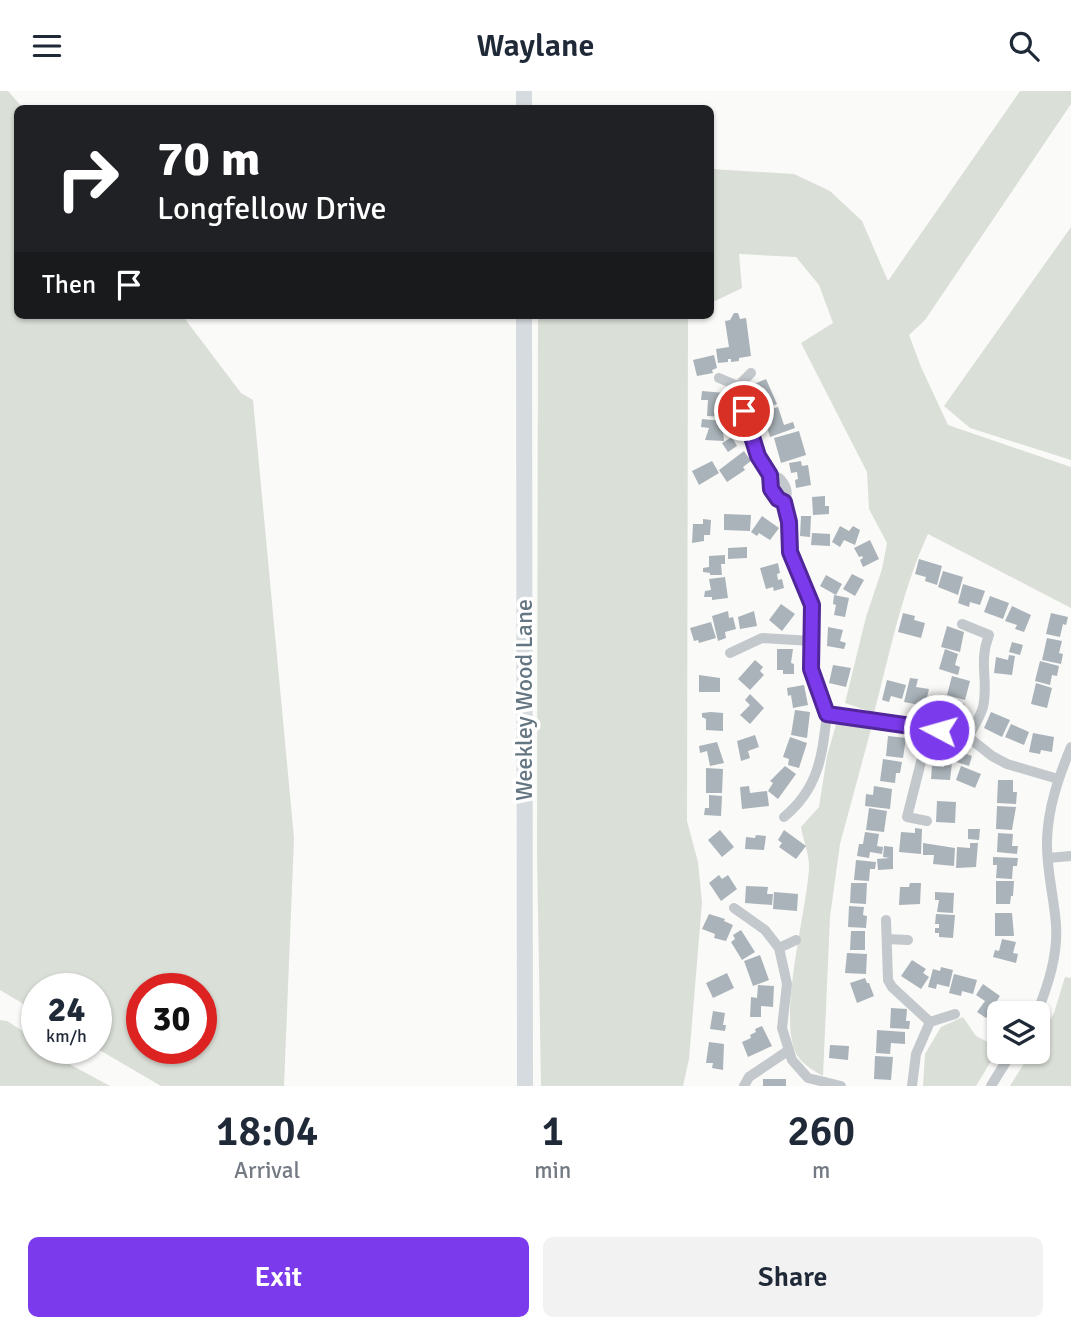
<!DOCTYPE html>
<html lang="en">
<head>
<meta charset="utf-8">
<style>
	body { margin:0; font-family:Signika,sans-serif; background:#f2f2f3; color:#1f2937; height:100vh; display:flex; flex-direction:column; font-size:26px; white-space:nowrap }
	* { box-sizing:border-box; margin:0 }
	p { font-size:23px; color:#747a83 }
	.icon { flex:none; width:38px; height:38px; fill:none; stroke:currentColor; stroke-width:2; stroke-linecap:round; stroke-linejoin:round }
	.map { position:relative; height:995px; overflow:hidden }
	.details { display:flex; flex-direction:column; background:#fff; flex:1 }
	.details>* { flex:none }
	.banner { position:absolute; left:14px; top:14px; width:700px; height:214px; border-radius:10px; box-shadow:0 2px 5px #0004; background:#202124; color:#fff; overflow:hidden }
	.controls { position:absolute; left:987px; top:910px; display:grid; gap:14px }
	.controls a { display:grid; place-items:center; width:63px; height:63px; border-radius:10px; background:#fff; box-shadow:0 2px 5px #0004; font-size:35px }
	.speed { position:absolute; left:21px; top:882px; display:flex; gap:14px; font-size:35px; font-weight:700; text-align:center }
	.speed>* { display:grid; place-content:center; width:91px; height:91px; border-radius:50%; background:#fff; box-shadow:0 2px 5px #0004; line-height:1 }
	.speed small { font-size:18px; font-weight:400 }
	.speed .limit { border:10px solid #d22; background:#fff; color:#111 }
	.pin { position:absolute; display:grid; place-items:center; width:60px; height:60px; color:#fff; margin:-30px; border:4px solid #fff; border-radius:50%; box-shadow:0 2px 7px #0007 }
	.me { position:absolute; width:77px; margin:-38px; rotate:276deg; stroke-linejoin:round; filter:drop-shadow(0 0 5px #0008) }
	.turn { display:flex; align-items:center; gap:24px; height:147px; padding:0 28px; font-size:32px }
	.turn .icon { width:91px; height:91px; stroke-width:2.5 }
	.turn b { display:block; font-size:49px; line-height:60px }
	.then { display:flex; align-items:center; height:66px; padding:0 28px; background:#0003; gap:14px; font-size:26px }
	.eta { display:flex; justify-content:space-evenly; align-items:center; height:119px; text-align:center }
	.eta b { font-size:42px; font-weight:600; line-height:49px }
	.primary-button { display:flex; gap:14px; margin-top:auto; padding:14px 28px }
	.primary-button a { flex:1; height:80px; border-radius:10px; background:#7c3aed; color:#fff; font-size:28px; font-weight:600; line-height:80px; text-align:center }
	.primary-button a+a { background:#f2f2f3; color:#1f2937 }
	header { display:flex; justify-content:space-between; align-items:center; height:91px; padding:0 28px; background:#fff; font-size:32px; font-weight:600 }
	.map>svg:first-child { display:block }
	.green { fill:#dadfd7; fill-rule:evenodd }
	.building { fill:#aab3b9 }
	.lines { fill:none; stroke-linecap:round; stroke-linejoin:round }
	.minor { stroke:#c3c8cc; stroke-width:10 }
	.primary { stroke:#d6dbdf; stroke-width:16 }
	.route-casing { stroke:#51269a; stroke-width:18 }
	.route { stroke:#7c3aed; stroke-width:12 }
	.labels { text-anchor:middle; stroke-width:7; stroke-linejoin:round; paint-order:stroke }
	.street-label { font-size:24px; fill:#657683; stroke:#fff }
</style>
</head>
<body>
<header><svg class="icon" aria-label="menu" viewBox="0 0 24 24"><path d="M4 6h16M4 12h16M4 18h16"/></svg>Waylane<svg class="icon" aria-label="search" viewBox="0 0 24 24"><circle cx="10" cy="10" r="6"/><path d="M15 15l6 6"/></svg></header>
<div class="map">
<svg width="1071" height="995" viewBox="0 0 1071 995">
	<rect width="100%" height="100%" fill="#fafaf8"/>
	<path class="green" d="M0 0H8L23 17 18 18V224H182L241 302 253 309 294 747 284 995H161L96 957V898H37V921L0 899ZM142 898H201V957H142Z
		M1020 0H1071V13L925 229 909 244 921 276 948 334 1071 376V517L928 443C902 499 890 562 874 622L845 612 866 526 882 478 887 452 869 418 867 381 801 252 833 232 819 194 796 166 739 163 742 197 711 212V78L794 83 830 100 862 130 888 190Z
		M1071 136V369L970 337 944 315Z
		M538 224H688L687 730 698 771 702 811 689 968 683 995H541L537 762Z
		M837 630 871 638 840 753 830 826 823 985C812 979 800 972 795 960 779 922 806 822 809 778 810 765 803 749 801 736L819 716 827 665Z
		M1065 886 1071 887V995H1010L1031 961H1038V950L1054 922Z
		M963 926 976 945 999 957 976 995H923L925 963 941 936Z
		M0 929 7 930 35 948 37 957H46L60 968 110 995H0Z"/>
	<path class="building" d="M734 222H738L740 228 746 227 751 265 739 267V270L731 271V268H728V271L718 272 716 258 729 256 725 230 730 229Z
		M714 264 717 277 712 279 713 282 697 285 693 269Z
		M766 288 777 313 763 319 752 294Z
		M702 300 725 302 723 326 707 325 708 309H701Z
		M778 316 784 334 793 331 795 337 770 346 767 336 771 335 769 329 765 331 762 321Z
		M702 328 722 330 724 350 705 349 709 337 701 336Z
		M799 340 806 364 781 372 774 347Z
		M732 346 737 355 728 361 722 352Z
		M744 360 751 370 743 376 745 379 727 391 719 379Z
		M712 370 719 382 699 394 692 380Z
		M801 370 802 375 808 374 811 394 796 397 795 389 798 388 797 381 791 382 789 372Z
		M825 405V415H829V423L813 424 812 406Z
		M724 423 751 424 750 440 724 439Z
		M762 425 779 437 770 449 759 442 757 445 751 441Z
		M801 425H811L810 446 800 445Z
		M703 428 711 429 710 444H704V450L692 452 693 433H703Z
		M840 435 849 440 853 435 860 439 855 454 844 449 840 456 832 451Z
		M812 442 830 443V455L811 454Z
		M870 449 879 468 863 476 860 469 863 467 862 465 859 466 854 457Z
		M747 456V467L728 468V457Z
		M725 464V473H721L722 484H710V482L703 481V477L709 476V465Z
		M919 468 942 475 937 494 925 490 926 486 915 483Z
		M778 472 780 482 777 483 778 489 782 488 784 497 774 500 773 496 766 498 760 477Z
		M943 480 963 486 958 504 938 496Z
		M852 483 864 489 855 505 843 498Z
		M826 484 842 493 836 504 820 495Z
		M725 486 728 507 712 509V506H704L705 500 711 499 709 488Z
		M963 493 985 500 980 514 970 511 969 516 958 512Z
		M834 504 849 507 845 526 834 524 836 514 833 513Z
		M990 505 1009 512 1003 528 984 521Z
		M781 513 795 523 782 540 769 529Z
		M1012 515 1031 524 1024 541 1015 538 1017 534 1005 530Z
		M728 520 729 527 733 526 736 538 725 541 726 547 718 550 712 525Z
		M754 520 757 535 740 538 738 526Z
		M903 522 915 525 914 529 925 532 921 547 898 541Z
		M1051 522 1068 526 1066 534 1063 533 1060 546 1046 543Z
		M711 531 716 547 699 552 698 549 694 550 690 537Z
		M947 535 964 541 960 561 941 556Z
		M828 536 843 539 840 550 846 552 844 558 827 555Z
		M1047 547 1062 550 1059 562 1063 563 1061 573 1042 569Z
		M1012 551 1023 554 1020 564 1009 561Z
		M777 558H793L791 572 794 573V583H783V579H777Z
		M945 558 958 563 955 574 960 576 958 584 939 578Z
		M1009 564 1015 565 1012 584 994 582 996 566 1008 569Z
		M755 569 763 576 760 580 764 584 750 599 738 588Z
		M1040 570 1059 575 1057 585 1052 584 1050 594 1035 590Z
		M833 574 851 577 846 596 829 592Z
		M699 584 720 587V601H699Z
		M952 585 970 590 965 609 947 604Z
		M910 587 918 588 916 596 929 598 925 615 904 611Z
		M887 589 906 594 902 608 891 605 889 611 882 609Z
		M1036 592 1052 597 1047 617 1031 613Z
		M804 594 808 614 793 617 791 604 788 605 787 597Z
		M750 603 764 617 750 633 740 624 750 614 745 609Z
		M947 607 965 613 958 632 941 626Z
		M795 619 810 621 807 647 791 644Z
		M711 621 723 622V640L706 639V628L702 626V622Z
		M991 621 1010 629 1002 646 984 637Z
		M1011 633 1029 641 1024 654 1005 646Z
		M1033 642 1054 646 1052 661 1041 659 1040 663 1029 661Z
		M755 644 759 656 748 660 750 667 741 670 737 650Z
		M888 645 906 647 903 667 886 665Z
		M790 646 807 652 799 677 788 674 789 668 783 666Z
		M717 651 724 672 710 675 707 660 700 662 699 655Z
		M953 658 972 665 969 675 950 669Z
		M883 668 902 671 900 682H896L895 692 880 690Z
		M944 671 952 672 950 689 931 688 932 675 944 676Z
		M785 675 796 683 778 708 768 700 773 692 770 690Z
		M961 675 981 683 975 697 956 689Z
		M706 677 723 678 722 702H706Z
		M998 689H1013V701H1017L1016 713 997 712Z
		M749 695 750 702 767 700 769 715 742 718 740 696Z
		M874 695 892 698 890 718 865 715 866 703 873 704Z
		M709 704 722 705 721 725 704 724 705 717H709Z
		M937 710 956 711 955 732 936 731Z
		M997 715 1016 716 1012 739 996 738Z
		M869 717 887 720 884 741 866 739Z
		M915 737 922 738 921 763 899 761 901 741 915 742Z
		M968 738H980L979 749 968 748Z
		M720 739 734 756 722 766 708 749Z
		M784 739 806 755 796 768 779 756 782 752 778 749Z
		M865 741 879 743 877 755 883 756 882 763 870 761 869 767 857 765 859 753H863Z
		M998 742 1013 743 1012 755H1018L1017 763 997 761Z
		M756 744 766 745 764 759 745 758 746 746 755 747Z
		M923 752 955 757 954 775 933 773 934 764H923Z
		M970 752H978L976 776 956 777 957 756 970 757Z
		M884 755 893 756V778L878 779 877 768 890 767 883 766Z
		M993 766 1018 767 1017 775H1013L1012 788 996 787 997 774H993Z
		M856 769 876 771 875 778H870L869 790 854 789Z
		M719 784 722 788 728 784 737 798 721 810 709 792Z
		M996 790H1014L1013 805H1011L1010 813H996Z
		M851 792H867L866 813 850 812Z
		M910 792H921L920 813 899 814 900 796H909Z
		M746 795 768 796 767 803H773L772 814 745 812Z
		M774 801 798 803 797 820 773 818Z
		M935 801 954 802 953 822 937 821 939 809H935Z
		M849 815 864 816 863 824 867 825 866 837 848 836Z
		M995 822H1012L1014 845H995Z
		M709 823 725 828 724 830 733 834 726 850 714 847 715 843 702 838Z
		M936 823 955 824 953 847 939 846V842H935V837H939V833H935Z
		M741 839 755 861 742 869 731 851 735 848 733 844Z
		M851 840H865V859H850Z
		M1002 848 1016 851 1013 862 1018 863 1016 872 993 866 995 859 999 860Z
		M847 862 867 863 866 883 845 882Z
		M760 864 769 889 753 895 744 870Z
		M912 869 926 878 923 882 929 886 921 898 901 885Z
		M941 876 953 879 949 896 937 893 936 898 928 896 933 878 940 880Z
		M727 882 734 897 713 907 706 892Z
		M954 883 977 889 973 903 962 900 961 905 949 902Z
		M865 887 867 892H869L874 905 857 912 850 892Z
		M983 893 1000 905 986 927 977 921 985 910 976 904Z
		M758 894 774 895 773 916 761 915V926H750L751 906 757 907Z
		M999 913 1013 922H999L998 935 989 928Z
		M891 917 907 918 906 930H910L909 938 890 937Z
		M713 920 725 922 723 934H726L725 940 710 938Z
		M762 935 772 955 748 966 742 951 751 947 750 944 756 941 755 938Z
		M877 939 905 941V953L891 952 890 963 876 962Z
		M709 951 724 953 723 979 712 977 713 972H706Z
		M830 954 849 955 848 969 829 967Z
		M875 965 893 966 891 989 874 988Z
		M763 988H786V995H763Z"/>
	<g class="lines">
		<path class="minor" d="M719 287 738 295C742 313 745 332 752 349 755 358 769 378 770 384 772 398 769 404 784 411
			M738 295 751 282
			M770 384C783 385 791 400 784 411L789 431 790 461 812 515V578L827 623 923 639 955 640 968 646 992 665 1007 673 1058 688
			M962 533 989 544C978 572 989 590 983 616 980 627 973 637 968 646
			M730 562 762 547 812 550
			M923 639 922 667 907 726 927 730
			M784 726C819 697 822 665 827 623
			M1048 767 1071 765
			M734 817 765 839 779 857 787 893 782 937 792 969 808 987 841 995
			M886 829 888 889 892 896 930 931 916 963 912 995
			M887 848 908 849
			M779 857 796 849
			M1037 922C1048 894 1058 865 1056 834 1054 805 1046 778 1047 749 1048 716 1059 685 1071 656
			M930 931 955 923
			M744 995 749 986 789 959
			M991 995 1012 961"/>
		<path class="primary" d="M524 18V0
			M524 224 525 995"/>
	</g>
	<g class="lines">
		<g class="route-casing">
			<path id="route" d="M744 320 758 365 770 384 771 398 778 408 784 411 789 431 790 461 812 514 811 578 827 623 939 639"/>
		</g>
		<use href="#route" class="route"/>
	</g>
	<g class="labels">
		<g class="street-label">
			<text transform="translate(524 609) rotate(-90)" y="8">Weekley Wood Lane</text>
		</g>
	</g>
</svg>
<div class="controls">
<a><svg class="icon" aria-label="layers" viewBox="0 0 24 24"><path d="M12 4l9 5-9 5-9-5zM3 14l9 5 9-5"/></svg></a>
</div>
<div class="speed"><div>24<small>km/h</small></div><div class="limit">30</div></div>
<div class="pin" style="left:744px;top:320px;background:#d93025"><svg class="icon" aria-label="arrive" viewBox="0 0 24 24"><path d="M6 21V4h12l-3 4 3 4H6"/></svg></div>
<svg class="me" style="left:939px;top:639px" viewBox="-20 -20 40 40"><circle r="17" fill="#7c3aed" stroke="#fff" stroke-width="3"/><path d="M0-11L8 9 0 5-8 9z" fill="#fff"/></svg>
<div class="banner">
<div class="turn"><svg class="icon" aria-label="right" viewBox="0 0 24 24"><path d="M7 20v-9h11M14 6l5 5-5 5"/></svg><div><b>70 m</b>Longfellow Drive</div></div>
<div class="then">Then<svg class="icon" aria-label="arrive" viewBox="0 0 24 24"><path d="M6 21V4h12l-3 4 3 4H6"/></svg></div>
</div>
</div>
<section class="details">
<div class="eta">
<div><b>18:04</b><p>Arrival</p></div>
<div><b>1</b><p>min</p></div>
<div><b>260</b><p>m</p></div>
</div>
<div class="primary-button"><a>Exit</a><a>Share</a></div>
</section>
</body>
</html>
